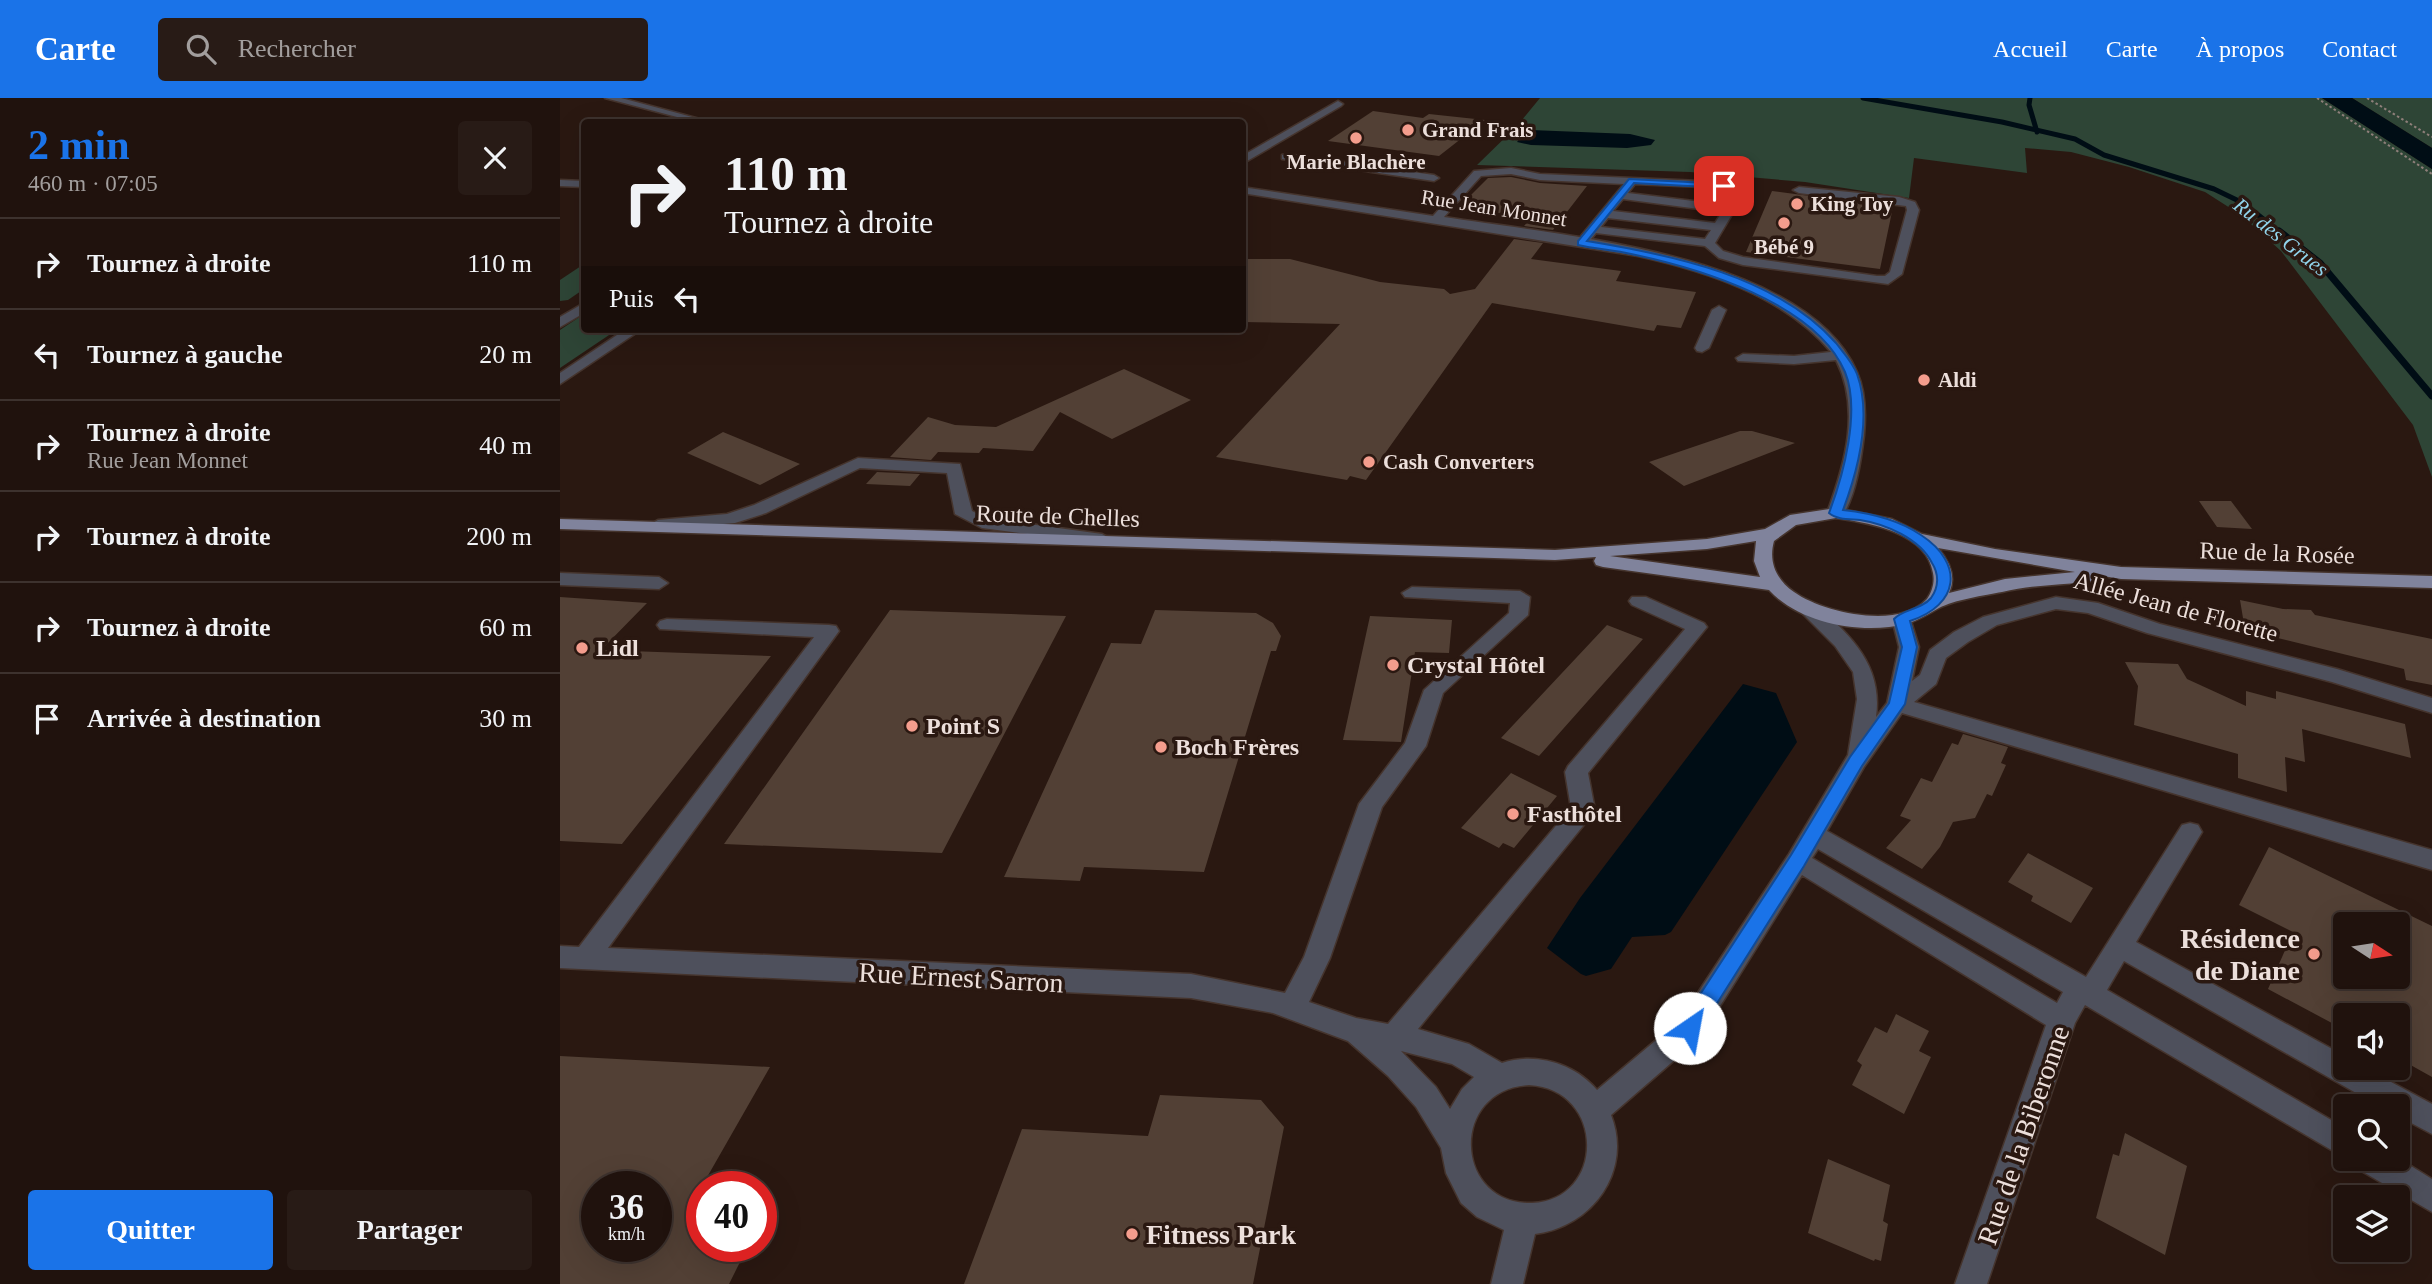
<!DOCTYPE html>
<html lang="fr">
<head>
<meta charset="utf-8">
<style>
	body { margin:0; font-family:Georgia,serif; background:#281b16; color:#f1f3f6; height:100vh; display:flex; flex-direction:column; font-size:26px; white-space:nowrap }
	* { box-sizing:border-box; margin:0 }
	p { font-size:23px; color:#a29e9d }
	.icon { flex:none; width:38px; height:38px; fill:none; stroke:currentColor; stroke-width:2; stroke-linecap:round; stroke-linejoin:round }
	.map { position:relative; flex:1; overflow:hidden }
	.sheet { display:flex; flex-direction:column; background:#20120d; width:560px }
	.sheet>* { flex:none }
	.guide { position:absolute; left:21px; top:21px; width:665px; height:214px; border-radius:7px; box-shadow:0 7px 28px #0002,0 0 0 2px #3d322e; background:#20120d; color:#f1f3f6; overflow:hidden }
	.needle { width:46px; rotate:102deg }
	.tools { position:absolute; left:1773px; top:814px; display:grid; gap:14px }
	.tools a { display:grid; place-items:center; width:77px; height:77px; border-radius:7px; background:#20120d; box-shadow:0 7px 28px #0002,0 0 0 2px #3d322e; font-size:35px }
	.speed { position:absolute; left:21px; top:1073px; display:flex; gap:14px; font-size:35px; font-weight:700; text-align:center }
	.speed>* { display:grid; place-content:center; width:91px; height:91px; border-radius:50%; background:#20120d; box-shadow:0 7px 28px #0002,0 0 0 2px #3d322e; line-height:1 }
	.speed small { font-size:18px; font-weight:400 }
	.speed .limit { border:10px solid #d22; background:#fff; color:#111 }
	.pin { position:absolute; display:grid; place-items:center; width:60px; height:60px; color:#fff; margin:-30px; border-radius:14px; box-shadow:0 4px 10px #0006 }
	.me { position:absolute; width:77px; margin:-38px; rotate:33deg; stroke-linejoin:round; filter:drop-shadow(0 0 5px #0008) }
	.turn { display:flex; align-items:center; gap:24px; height:147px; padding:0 28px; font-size:32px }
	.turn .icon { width:91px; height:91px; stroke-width:2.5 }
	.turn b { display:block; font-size:49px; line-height:60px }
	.then { display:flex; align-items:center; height:66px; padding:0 28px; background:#0003; gap:14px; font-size:26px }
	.round { display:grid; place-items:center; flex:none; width:74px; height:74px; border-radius:7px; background:#281b16 }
	.headline { display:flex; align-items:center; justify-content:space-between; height:119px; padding:0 28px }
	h1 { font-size:42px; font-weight:600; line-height:52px; color:#1a73e8 }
	.cta { display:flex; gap:14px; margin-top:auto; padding:14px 28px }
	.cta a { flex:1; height:80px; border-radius:7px; background:#1a73e8; color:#fff; font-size:28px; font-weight:600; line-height:80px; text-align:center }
	.cta a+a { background:#281b16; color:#f1f3f6 }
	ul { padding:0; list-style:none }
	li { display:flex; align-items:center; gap:21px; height:91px; padding:0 28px; border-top:2px solid #3d322e }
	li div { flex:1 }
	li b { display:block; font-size:26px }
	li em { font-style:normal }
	header { display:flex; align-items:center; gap:42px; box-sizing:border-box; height:98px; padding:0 35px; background:#1a73e8; color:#fff }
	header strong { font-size:33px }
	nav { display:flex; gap:38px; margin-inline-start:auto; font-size:24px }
	.search { width:490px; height:63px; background:#281b16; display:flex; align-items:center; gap:18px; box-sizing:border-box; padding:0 24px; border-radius:7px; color:#a29e9d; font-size:26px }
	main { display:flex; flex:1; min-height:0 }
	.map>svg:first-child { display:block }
	.green { fill:#2e4536 }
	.water { fill:#000d15 }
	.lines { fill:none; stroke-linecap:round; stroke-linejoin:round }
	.stream-far1 { stroke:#000d15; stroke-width:5 }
	.stream { stroke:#000d15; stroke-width:7 }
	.building { fill:#524035; fill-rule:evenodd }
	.minor-casing { stroke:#45342d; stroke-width:3 }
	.major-casing { stroke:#45342d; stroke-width:3 }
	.path { stroke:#8e7f7a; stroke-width:2; stroke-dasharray:2.5 2.5; stroke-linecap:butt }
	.minor { fill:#4e505c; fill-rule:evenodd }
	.major { fill:#80839c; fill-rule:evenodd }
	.route { fill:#1a73e8; stroke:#114b97; stroke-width:2 }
	.poi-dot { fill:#f49d8d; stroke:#2a1811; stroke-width:2.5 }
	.labels { text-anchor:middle; stroke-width:7; stroke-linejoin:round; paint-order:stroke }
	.far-poi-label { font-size:21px; font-weight:bold; fill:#ecdfdb; stroke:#2a1811; text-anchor:start }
	.far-street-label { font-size:21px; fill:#ecdfdb; stroke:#2a1811 }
	.far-water-label { font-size:21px; font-style:italic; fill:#91d4eb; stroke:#2a1811 }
	.street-label { font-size:24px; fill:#ecdfdb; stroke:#2a1811 }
	.poi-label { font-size:24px; font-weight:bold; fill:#ecdfdb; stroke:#2a1811; text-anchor:start }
	.near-poi-label { font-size:28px; font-weight:bold; fill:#ecdfdb; stroke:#2a1811; text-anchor:end }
	.near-street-label { font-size:28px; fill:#ecdfdb; stroke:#2a1811 }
</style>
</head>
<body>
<header>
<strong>Carte</strong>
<div class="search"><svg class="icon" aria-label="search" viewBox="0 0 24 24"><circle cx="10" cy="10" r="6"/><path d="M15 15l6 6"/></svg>Rechercher</div>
<nav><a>Accueil</a><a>Carte</a><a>À propos</a><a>Contact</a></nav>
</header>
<main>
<section class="sheet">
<div class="headline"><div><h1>2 min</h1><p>460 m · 07:05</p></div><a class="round"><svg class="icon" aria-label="close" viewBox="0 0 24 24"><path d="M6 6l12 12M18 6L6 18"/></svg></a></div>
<ul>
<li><svg class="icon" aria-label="right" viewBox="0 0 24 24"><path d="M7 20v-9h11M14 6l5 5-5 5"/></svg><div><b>Tournez à droite</b></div><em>110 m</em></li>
<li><svg class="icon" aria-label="left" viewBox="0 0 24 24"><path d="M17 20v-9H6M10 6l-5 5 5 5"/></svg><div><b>Tournez à gauche</b></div><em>20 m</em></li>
<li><svg class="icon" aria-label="right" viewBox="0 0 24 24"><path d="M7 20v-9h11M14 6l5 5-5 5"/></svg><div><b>Tournez à droite</b><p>Rue Jean Monnet</p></div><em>40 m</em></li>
<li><svg class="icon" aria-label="right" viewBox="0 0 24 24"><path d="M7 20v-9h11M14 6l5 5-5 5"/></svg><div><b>Tournez à droite</b></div><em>200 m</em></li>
<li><svg class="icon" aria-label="right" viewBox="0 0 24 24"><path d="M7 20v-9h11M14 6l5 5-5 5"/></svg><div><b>Tournez à droite</b></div><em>60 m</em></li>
<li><svg class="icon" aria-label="arrive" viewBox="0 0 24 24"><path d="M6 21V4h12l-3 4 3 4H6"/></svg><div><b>Arrivée à destination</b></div><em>30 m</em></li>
</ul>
<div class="cta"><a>Quitter</a><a>Partager</a></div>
</section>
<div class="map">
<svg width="1872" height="1186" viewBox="0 0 1872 1186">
	<rect width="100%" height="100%" fill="#2a1811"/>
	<path class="green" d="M980 0H1762L1872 71V379L1853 327 1721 153 1681 117 1645 94 1569 69 1511 54 1465 50 1467 75 1354 60 1349 100 1245 84 1130 74 917 67 957 28Z
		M1792 0H1872V50Z
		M24 166V191L8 202 0 203V182Z
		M24 216V231H58L0 270V232Z"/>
	<path class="water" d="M1762 0H1792L1872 50V71Z
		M971 32 1070 36 1095 42 1091 47 1067 50 971 47 957 44 966 33Z
		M1183 586 1216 595 1237 644 1111 834 1105 837 1072 839 1051 871 1026 878 1021 876 987 850 1020 800Z"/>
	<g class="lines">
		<path class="stream-far1" d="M1303 0 1442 24 1515 41 1544 57 1654 91 1683 105 1721 135
			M1470 0 1469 7 1477 34"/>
		<path class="stream" d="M1719 133 1760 165 1872 298"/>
	</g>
	<path class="building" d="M813 13 863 20 869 16 925 22 879 58 768 43Z
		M951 79 980 85 1027 88 993 132 964 128 971 120 898 110 928 80Z
		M1212 93 1333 109 1320 171 1186 154Z
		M954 141 983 145 971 161 1061 173 1056 183 1136 194 1121 230 1097 227 1094 233 932 205 806 382 790 378 787 382 656 359 780 226 682 224V161H730L820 184 884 191 890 196 915 191Z
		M564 271 631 302 552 341 500 314 473 353 423 350 419 355 378 354 371 362 330 359 368 319 395 327 436 329Z
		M1180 333H1192L1235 345 1124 388 1089 364Z
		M163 334 240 366 200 387 127 355Z
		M317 374 360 376 350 388 306 386Z
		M1639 403H1671L1692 431 1657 429Z
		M0 499 87 505 41 552 211 558 62 746 0 743Z
		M1680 502 1723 511 1751 512 1755 517 1872 541V587L1846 582 1844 571 1685 532Z
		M330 512 506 518 382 755 164 746Z
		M595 512 696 515 713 525 721 538 716 553H711L644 774 524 769 520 783 444 779 551 545 581 546Z
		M810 518 892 522 889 555 855 554 841 644 783 642Z
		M1047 527 1083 541 979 658 941 640Z
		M1565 564 1618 566 1627 581 1686 608V593L1716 601V593L1845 626 1851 660 1742 631 1745 664 1725 659 1727 694 1678 680V656L1574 627 1578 588Z
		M1403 636 1448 649 1441 665 1446 667 1432 698 1427 696 1415 720 1393 724 1380 749 1362 771 1326 750 1351 722 1340 718 1361 680 1372 684 1392 645 1398 647Z
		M951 675 997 698 954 750 943 745 939 750 901 730Z
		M1709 749 1872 828V979L1838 960V917H1785V932L1708 891 1733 834 1679 807ZM1785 826H1838V878H1785Z
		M1468 755 1533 790 1511 825 1471 803 1473 798 1448 784Z
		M1336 916 1369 933 1359 953 1371 959 1344 1016 1292 987 1302 967 1297 963 1315 929 1327 935Z
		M0 958 210 969 142 1088V1148H188L169 1186H0ZM37 1088H96V1148H37Z
		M600 997 701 1002 724 1029 693 1186H404L462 1031 588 1038Z
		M1565 1035 1627 1068 1605 1157 1536 1120 1553 1056 1559 1058Z
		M1268 1061 1330 1087 1323 1123 1328 1126 1321 1163 1315 1161 1314 1163 1248 1135Z"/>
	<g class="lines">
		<g class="minor-casing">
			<path id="minor" d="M45 0H61L151 24H136Z
				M778 3 783 6 781 8 682 66V58Z
				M726 56 874 77 879 80 874 83 722 61V57Z
				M951 70 980 76 1164 84 1185 89 1187 91 1155 145 1163 153 1183 159 1317 178H1325L1330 174 1347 112 1346 108 1239 95 1233 92 1239 89 1339 99 1355 104 1359 112 1342 176 1328 186 1183 167 1159 160 1145 148 1036 135 1031 141H1023L1021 138 1064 86 980 82 951 76 921 78 884 119C997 137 1245 155 1297 274 1306 294 1306 316 1304 337 1301 363 1296 397 1282 419L1276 420 1267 415C1285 366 1301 311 1276 262L1234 266 1178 263 1176 260 1183 256 1234 258 1271 254C1224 198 1146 173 1078 158L682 95V89L873 118 914 73ZM1075 86 1164 90 1174 93 1166 107 1068 95ZM1063 101 1162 114 1155 125 1053 113ZM1048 120 1151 132 1145 141 1041 129Z
				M0 82 24 83V89L0 88Z
				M24 205V215L0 229V219Z
				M1159 208 1166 212 1149 250 1142 254 1137 253 1135 250 1152 212Z
				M66 231H82L0 286V275Z
				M298 360 400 366 412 413 426 420 542 436 551 441 542 446 422 430 395 416 387 375 300 370 206 415 175 425 98 432 89 427 98 422 167 416 194 407Z
				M0 475 99 479 108 485 99 491 0 487Z
				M852 489 960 493 970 499 968 517 883 595 866 648 822 709 770 860 749 904 796 920 828 926 1011 710 1005 674 1008 668 1125 531 1072 507 1069 503 1072 499H1086L1144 525 1147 529 1028 675 1035 712 1031 718 858 931 909 946 942 965C975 954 1014 965 1037 992L1120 922 1229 756 1288 657 1297 601 1293 574 1275 548 1241 514 1238 510 1241 506H1255C1291 538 1323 567 1316 619L1327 605 1339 549 1332 521 1335 517H1349L1359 549 1352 583 1360 577 1370 552 1394 534 1423 519 1496 499 1538 505 1600 526 1777 571 1872 600V615L1772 584 1587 535 1528 515 1496 511 1437 527 1408 544 1386 560 1376 586 1354 604 1872 752V772L1342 615 1304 669 1267 733 1526 879 1622 727 1630 725 1638 727 1642 734 1576 844 1785 958V970H1805L1872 1006V1036L1838 1018V1008H1819L1564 863 1547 892 1785 1030V1060L1525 907 1515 925 1427 1186H1395L1486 927 1242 777 1140 940 1051 1017C1073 1073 1032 1129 975 1136L963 1186H931L944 1132 917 1119 901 1105 886 1075 881 1050 856 1009 828 978 788 943 713 915 631 900 0 870V848L19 849 254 539 100 531 97 527 100 523 107 521 269 527 276 528 279 533 48 850 631 876 725 895 744 859 799 706 845 645 864 592 949 515 950 505 845 499 842 495ZM1258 751 1503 894 1497 905 1252 760ZM841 953 892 966 914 979 902 991 890 1011 876 989ZM969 987C1046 991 1046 1102 972 1105 893 1107 889 991 969 987Z
				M1794 1060H1838L1872 1081V1114L1798 1071Z"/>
		</g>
		<g class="major-casing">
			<path id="major" d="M1276 410 1332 421 1362 436 1435 451 1561 469 1872 478V490L1561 481 1537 477 1535 482 1528 484C1500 487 1470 487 1442 494 1425 497 1394 502 1379 510 1368 516 1359 522 1346 526 1303 537 1240 526 1209 492L1043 469 1036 467 1034 463 1036 459 995 462 0 431V421L995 452 1147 441 1205 431 1230 417ZM1276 420C1309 425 1367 434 1373 475 1375 484 1372 494 1367 501 1340 532 1263 515 1234 494 1217 482 1208 465 1214 443L1236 427ZM1196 443 1194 463 1200 479 1050 458 1147 451ZM1378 450 1515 474 1445 481 1389 495C1397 478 1389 463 1378 450Z"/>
		</g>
		<path class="path" d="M1757 0 1872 76
			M1807 0 1872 39"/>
		<use href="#minor" class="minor"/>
		<use href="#major" class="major"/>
	</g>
	<path class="route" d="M1069 81 1167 86 1164 90 1074 85 1027 143C1113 157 1216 178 1276 245 1283 254 1293 265 1297 276 1312 318 1298 372 1283 412 1310 415 1338 421 1361 437 1405 466 1399 507 1350 523L1357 549 1345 606 1302 668 1244 768 1137 937 1130 940 1122 937 1119 930 1122 924 1231 757 1290 659 1329 605 1342 549 1334 521C1343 511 1361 512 1371 500 1379 489 1379 476 1372 465 1360 441 1326 426 1300 422 1290 421 1277 422 1269 415 1283 378 1301 313 1285 274 1256 205 1138 170 1071 156 1053 152 1035 151 1018 147V143Z"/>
	<g class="poi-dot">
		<circle cx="848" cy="32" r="7"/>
		<circle cx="796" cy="40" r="7"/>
		<circle cx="1237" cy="106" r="7"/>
		<circle cx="1224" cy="125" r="7"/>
		<circle cx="1364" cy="282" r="7"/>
		<circle cx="809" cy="364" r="7"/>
		<circle cx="22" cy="550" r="7"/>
		<circle cx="833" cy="567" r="7"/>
		<circle cx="352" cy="628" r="7"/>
		<circle cx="601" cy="649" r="7"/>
		<circle cx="953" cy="716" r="7"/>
		<circle cx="1754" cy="856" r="7"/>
		<circle cx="572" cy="1136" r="7"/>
	</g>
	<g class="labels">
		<g class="far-poi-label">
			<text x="862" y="39">Grand Frais</text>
			<text x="796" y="71" text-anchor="middle">Marie Blachère</text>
			<text x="1251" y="113">King Toy</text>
			<text x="1224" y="156" text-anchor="middle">Bébé 9</text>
			<text x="1378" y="289">Aldi</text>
			<text x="823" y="371">Cash Converters</text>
		</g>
		<g class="far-street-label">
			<text transform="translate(934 110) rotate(9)" y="7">Rue Jean Monnet</text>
		</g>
		<g class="far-water-label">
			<text transform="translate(1721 139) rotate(38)" y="7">Ru des Grues</text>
		</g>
		<g class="street-label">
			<text transform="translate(498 418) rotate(2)" y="8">Route de Chelles</text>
			<text transform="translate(1717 455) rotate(2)" y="8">Rue de la Rosée</text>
			<text transform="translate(1616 509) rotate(15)" y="8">Allée Jean de Florette</text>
		</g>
		<g class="poi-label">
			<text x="36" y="558">Lidl</text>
			<text x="847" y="575">Crystal Hôtel</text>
			<text x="366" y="636">Point S</text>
			<text x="615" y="657">Boch Frères</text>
			<text x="967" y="724">Fasthôtel</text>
		</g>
		<g class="near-poi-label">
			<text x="1740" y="850">Résidence<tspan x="1740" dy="32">de Diane</tspan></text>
			<text x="586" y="1146" text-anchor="start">Fitness Park</text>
		</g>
		<g class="near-street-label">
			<text transform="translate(401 879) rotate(3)" y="10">Rue Ernest Sarron</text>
			<text transform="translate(1463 1037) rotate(-71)" y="10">Rue de la Biberonne</text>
		</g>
	</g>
</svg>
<div class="tools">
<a><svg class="needle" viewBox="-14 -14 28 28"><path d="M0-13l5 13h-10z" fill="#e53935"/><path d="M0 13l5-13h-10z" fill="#a29e9d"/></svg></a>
<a><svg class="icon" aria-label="sound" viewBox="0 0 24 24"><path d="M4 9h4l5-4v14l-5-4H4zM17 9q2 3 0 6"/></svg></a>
<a><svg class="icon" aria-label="search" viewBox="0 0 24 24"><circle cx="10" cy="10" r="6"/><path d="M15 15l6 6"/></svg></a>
<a><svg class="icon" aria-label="layers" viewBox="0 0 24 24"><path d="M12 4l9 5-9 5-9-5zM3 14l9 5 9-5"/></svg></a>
</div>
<div class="speed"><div>36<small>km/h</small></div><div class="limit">40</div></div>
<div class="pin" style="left:1164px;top:88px;background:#d93025"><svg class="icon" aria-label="arrive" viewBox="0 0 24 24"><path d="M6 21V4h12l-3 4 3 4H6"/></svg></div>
<svg class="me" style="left:1130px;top:930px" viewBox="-20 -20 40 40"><circle r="19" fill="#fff"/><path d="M0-13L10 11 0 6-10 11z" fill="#1a73e8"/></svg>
<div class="guide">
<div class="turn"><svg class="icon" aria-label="right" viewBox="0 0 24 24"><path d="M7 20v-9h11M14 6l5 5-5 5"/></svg><div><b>110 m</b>Tournez à droite</div></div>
<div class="then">Puis<svg class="icon" aria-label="left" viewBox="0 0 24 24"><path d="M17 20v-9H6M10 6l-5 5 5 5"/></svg></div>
</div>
</div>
</main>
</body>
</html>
